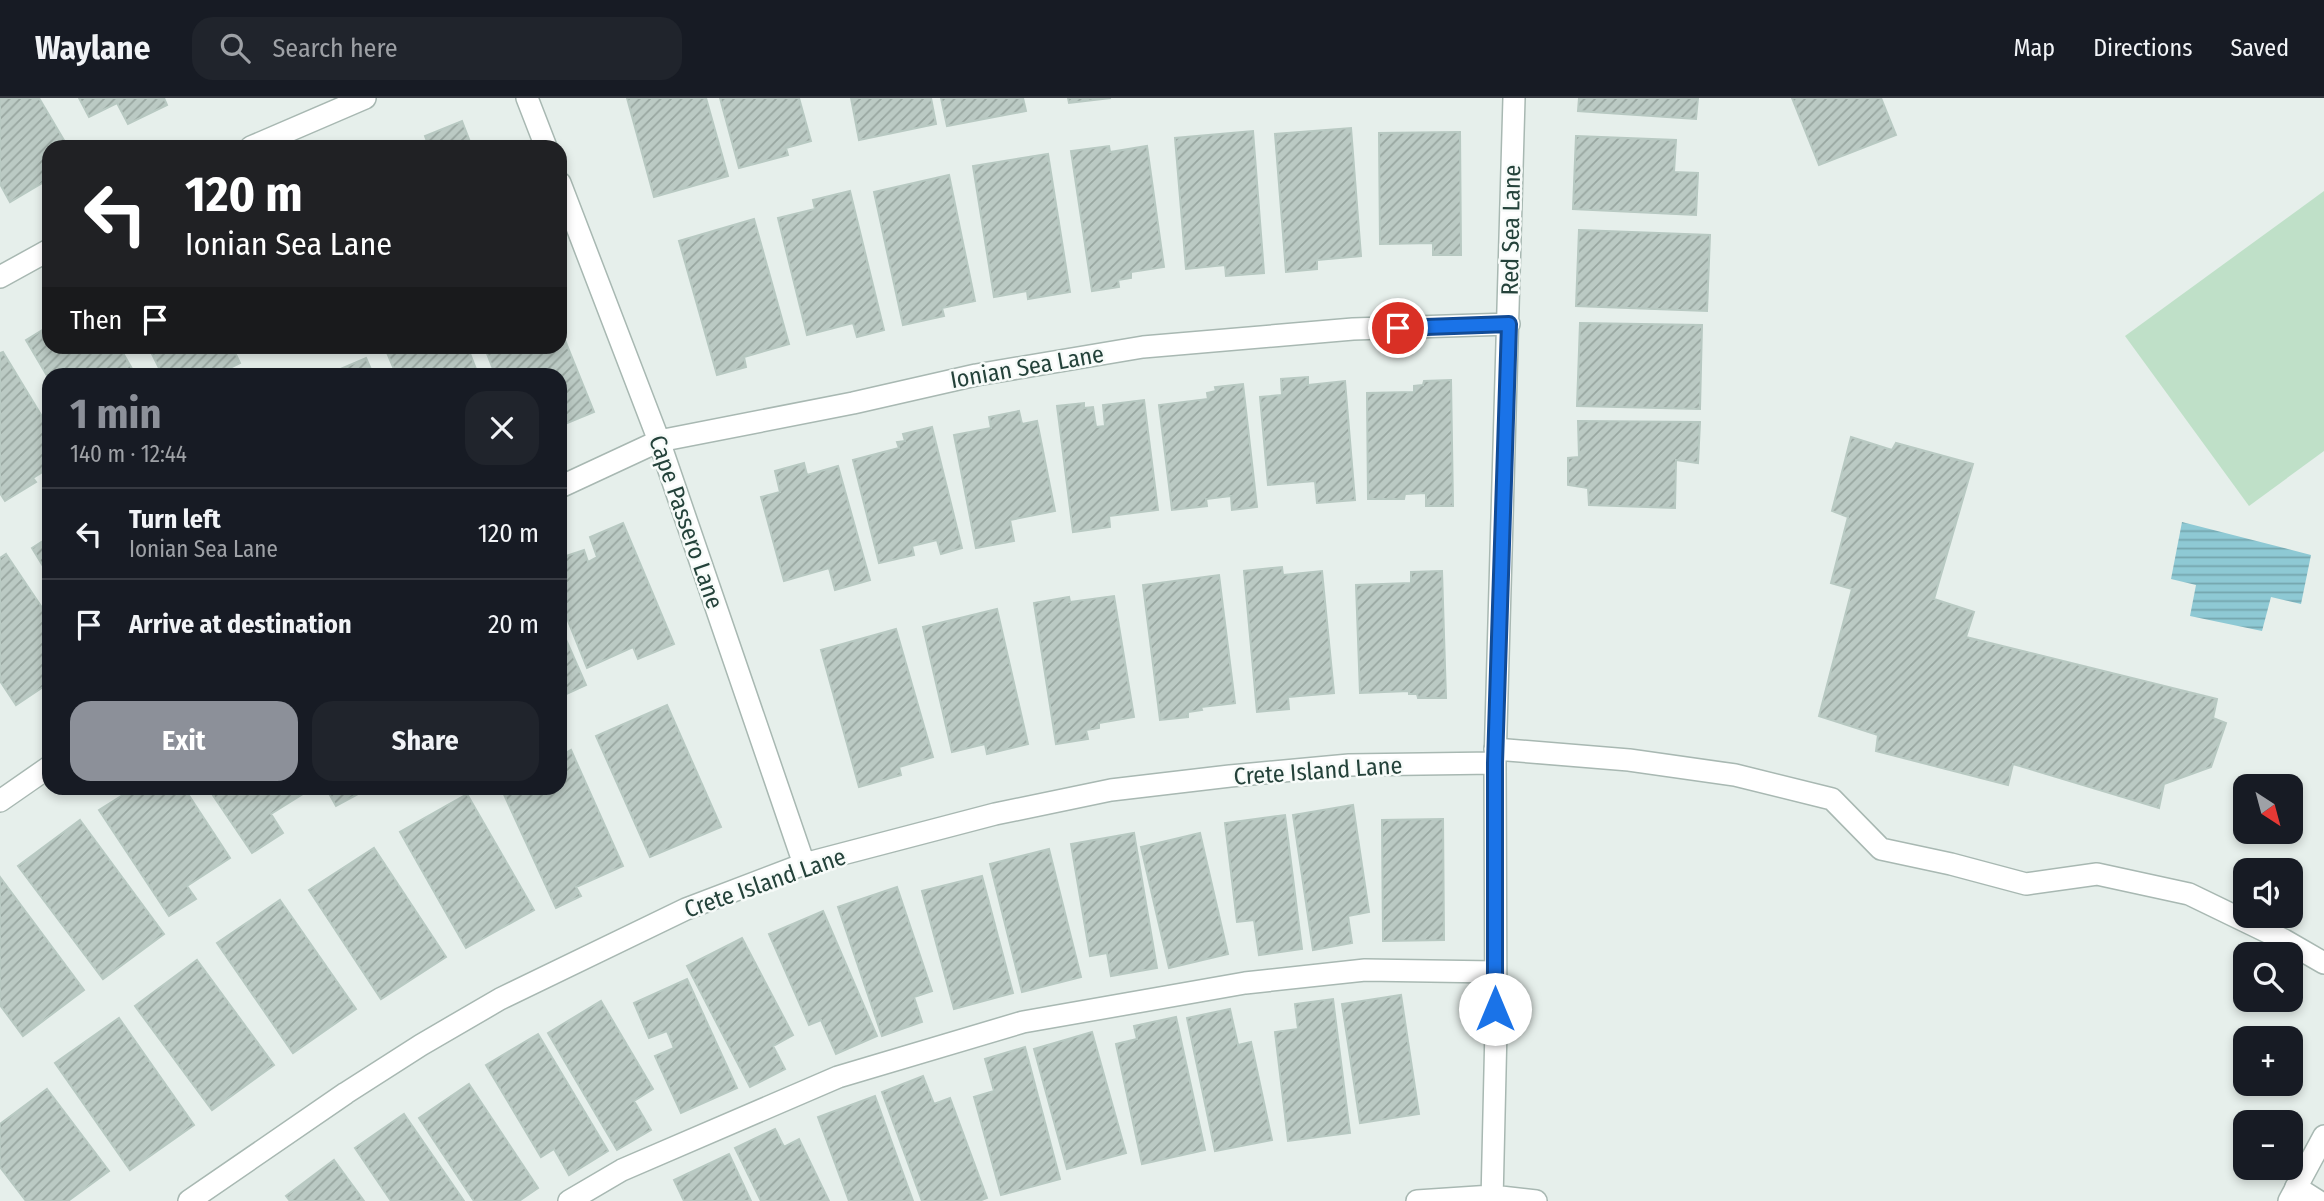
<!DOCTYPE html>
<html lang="en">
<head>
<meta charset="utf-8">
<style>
	body { margin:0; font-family:"Fira Sans Condensed",sans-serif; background:#20242c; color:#f1f3f6; height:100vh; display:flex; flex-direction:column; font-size:26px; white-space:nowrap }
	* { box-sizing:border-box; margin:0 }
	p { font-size:23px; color:#9ea1a6 }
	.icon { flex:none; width:38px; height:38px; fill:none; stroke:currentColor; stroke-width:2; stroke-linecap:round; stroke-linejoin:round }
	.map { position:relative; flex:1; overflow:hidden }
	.drawer { position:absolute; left:42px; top:270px; width:525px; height:427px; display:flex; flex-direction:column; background:#171b24; border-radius:21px; box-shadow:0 4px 10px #0003 }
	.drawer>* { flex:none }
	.banner { position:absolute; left:42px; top:42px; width:525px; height:214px; border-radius:21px; box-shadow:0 4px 10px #0003; background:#202124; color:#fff; overflow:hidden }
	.needle { width:46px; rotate:144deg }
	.fabs { position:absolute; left:2233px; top:676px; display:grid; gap:14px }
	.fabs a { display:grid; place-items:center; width:70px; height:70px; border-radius:14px; background:#171b24; box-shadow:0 4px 10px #0003; font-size:35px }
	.pin { position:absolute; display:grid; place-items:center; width:60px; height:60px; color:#fff; margin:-30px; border:4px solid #fff; border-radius:50%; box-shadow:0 2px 7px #0007 }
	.me { position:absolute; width:77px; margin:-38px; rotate:0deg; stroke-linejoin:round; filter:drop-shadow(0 0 5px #0008) }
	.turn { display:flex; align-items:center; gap:24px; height:147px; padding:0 28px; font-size:32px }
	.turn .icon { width:91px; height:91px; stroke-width:2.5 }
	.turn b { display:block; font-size:49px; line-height:60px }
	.then { display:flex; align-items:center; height:66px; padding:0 28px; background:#0003; gap:14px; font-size:26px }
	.round { display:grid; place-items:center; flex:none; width:74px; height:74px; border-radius:21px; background:#20242c }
	.overview { display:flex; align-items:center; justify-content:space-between; height:119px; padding:0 28px }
	h1 { font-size:42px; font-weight:700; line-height:52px; color:#8c9099 }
	.primary-button { display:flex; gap:14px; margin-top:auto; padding:14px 28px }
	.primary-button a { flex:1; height:80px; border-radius:21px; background:#8c9099; color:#fff; font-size:28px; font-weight:700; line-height:80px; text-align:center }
	.primary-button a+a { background:#20242c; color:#f1f3f6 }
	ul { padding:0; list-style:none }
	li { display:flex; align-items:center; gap:21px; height:91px; padding:0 28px; border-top:2px solid #363941 }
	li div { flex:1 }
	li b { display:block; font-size:26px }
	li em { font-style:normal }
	header { display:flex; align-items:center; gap:42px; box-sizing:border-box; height:98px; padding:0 35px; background:#171b24; border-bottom:2px solid #363941 }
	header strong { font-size:33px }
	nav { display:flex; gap:38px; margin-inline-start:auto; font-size:24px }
	.search { width:490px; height:63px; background:#20242c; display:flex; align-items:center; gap:18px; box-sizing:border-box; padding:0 24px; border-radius:21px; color:#9ea1a6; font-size:26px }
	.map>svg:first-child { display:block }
	.green { fill:#bfe0c8 }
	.water { fill:url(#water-rules) }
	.building { fill:url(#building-hatch); stroke:#b8c9c2; stroke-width:2 }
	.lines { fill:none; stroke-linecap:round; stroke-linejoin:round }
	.service-casing { stroke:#a8b8b2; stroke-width:24 }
	.minor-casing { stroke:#a8b8b2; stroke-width:24 }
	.service { stroke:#fff; stroke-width:21 }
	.minor { stroke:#fff; stroke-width:21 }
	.route-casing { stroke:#114b97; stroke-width:18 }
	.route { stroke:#1a73e8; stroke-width:12 }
	.labels { text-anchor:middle; stroke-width:5; stroke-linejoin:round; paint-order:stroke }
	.street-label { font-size:24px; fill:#24423a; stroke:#f7fbf9 }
</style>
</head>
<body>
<header>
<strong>Waylane</strong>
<div class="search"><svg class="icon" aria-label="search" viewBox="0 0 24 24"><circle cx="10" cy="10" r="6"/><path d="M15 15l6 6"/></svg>Search here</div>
<nav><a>Map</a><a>Directions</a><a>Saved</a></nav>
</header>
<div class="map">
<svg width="2324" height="1103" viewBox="0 0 2324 1103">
	<defs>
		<pattern id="water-rules" width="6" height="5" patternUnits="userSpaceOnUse" patternTransform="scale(1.75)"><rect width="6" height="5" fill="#8ec9d4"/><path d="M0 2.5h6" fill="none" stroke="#74a5ad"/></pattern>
		<pattern id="building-hatch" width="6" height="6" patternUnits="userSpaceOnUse" patternTransform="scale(1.75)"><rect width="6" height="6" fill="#bbcac4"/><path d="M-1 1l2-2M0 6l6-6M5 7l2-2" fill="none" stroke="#98a6a0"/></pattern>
	</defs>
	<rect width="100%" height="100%" fill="#e6efeb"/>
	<path class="green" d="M2324 93V353L2249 408 2125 238Z"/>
	<path class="water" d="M2182 424 2311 457 2301 506 2271 499 2262 533 2190 518 2196 487 2171 481Z"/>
	<path class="building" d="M0 0H39L68 49H49V81L10 104 0 86Z
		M79 0H164L167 7 128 26 117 5 89 19Z
		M627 0H706L728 78 654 99Z
		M720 0H799L811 43 786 50 788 57 739 70Z
		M851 0H931L936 26 859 42Z
		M941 0H1023L1026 13 947 28Z
		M1068 0H1111L1069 5Z
		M1579 0H1698L1696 21 1578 13Z
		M1792 0H1881L1896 37 1819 67Z
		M462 23 472 49H422L428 46 425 38Z
		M1351 30 1361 158 1317 162V171L1286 174 1275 36Z
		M1253 33 1264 175 1226 178 1225 167 1186 171 1175 40Z
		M1460 34 1461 157H1433V145L1380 146 1379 35Z
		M1576 38 1676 42 1674 74 1698 75 1696 117 1573 111Z
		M1109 48 1110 54 1147 48 1164 169 1131 174V180L1118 182 1119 189 1092 193 1071 53Z
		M1048 56 1070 194 1028 201 1027 193 994 199 973 68Z
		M949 77 975 203 942 210 944 218 903 227 874 94Z
		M850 93 884 232 857 239 853 225 807 237 778 120 815 111 813 102Z
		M754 121 789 246 744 259 746 269 717 277 679 143Z
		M1579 132 1710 137 1707 213 1576 208Z
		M1580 225 1702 227 1700 311 1577 308Z
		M49 228V248H119L135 276H49V281L26 242Z
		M560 230 594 314 560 328V276H495L484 248H560Z
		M148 248H232L240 265 218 276H162Z
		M389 248H467L478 276H396L385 250Z
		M3 254 49 330V370L33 380 36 384 5 403 0 395V255Z
		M366 260 373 276H329Z
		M1308 279V287L1345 283 1355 402 1317 405 1315 383 1268 387 1260 299 1282 297 1281 281Z
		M1451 282 1453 408H1426V395L1405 396 1404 401H1368L1367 295 1414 294V288L1423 287 1424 283Z
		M1243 286 1257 409 1232 412 1231 398 1206 401 1207 408 1172 412 1159 307 1208 301 1207 295 1216 293 1215 289Z
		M1144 302 1158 412 1109 418 1110 429 1073 434 1057 308 1084 305V310L1093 309 1096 329 1105 328 1103 307Z
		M1019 313 1022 326 1037 323 1055 413 1010 422 1014 443 976 450 954 337 991 330 989 319Z
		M1578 323 1700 324 1698 365 1676 362 1675 410 1589 407 1588 390 1568 387V360L1579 359Z
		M932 329 962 450 941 456 937 442 912 448 914 457 879 465 853 362 899 350 897 344 905 343 903 336Z
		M1851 339 1892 352 1896 345 1973 366 1934 501 1974 514 1966 539 2217 601 2213 620 2226 625 2211 669 2164 686 2159 710 2013 666 2008 687 1876 653 1878 637 1819 618 1852 491 1831 485 1848 419 1832 413Z
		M804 365 807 377 838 368 870 482 835 492 829 470 784 483 761 399 780 394 775 373Z
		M623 425 674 546 638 561 633 549 587 570 560 503V460L584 452 588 464 597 459 590 439Z
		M49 439V478L32 450Z
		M6 456 49 520V585L16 607 0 583V460Z
		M1282 469 1283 477 1322 473 1334 595 1288 599 1289 611 1257 614 1244 473Z
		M1442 473 1446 600H1418L1417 596H1409V593L1360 595 1356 487 1411 485V474Z
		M1219 477 1235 605 1201 609 1202 612 1188 614V619L1160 622 1143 487Z
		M1114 498 1134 619 1099 625V630L1086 632 1088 641 1056 646 1034 505 1069 499 1070 504Z
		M997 511 1028 646 987 656 985 646 952 654 923 529Z
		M560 528 586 587 560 599Z
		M896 531 933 659 899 669 901 677 859 689 821 552Z
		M667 607 721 729 650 759 596 638Z
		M571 652 623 768 576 789 581 798 556 810 501 690H560V658Z
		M134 690H184L230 760 187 788 196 801 169 818 99 712Z
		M208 690H303L306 694 271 716 283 735 252 755Z
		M326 690H369L336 708Z
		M467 696 534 812 466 850 400 734Z
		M1353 707 1369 814 1348 818 1352 845 1313 852 1293 717Z
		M1285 717 1302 851 1259 857 1254 822 1237 824 1225 725Z
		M1443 721 1444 842 1383 843 1382 722Z
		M80 722 164 836 103 881 18 768Z
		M1134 735 1157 870 1111 878 1107 855 1090 858 1071 746Z
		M1200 735 1228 856 1169 870 1141 749Z
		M374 750 446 859 381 901 309 792Z
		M1049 751 1081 879 1022 894 990 766Z
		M982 778 1013 895 954 911 922 793Z
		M0 779 84 892 23 938 0 907Z
		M897 789 932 893 914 899 922 924 882 938 838 809Z
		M280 802 356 911 293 955 217 845Z
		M823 813 877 938 836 956 821 922 809 927 769 836Z
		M742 840 793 937 773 948 785 971 750 989 687 868Z
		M197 862 274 967 212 1012 135 908Z
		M687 881 737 990 681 1015 655 958 674 950 667 933 649 940 634 905Z
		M1401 897 1419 1016 1360 1025 1342 906Z
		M1333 901 1350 1035 1288 1043 1275 934 1298 931 1295 906Z
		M601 903 653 991 634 1003 651 1032 617 1052 548 935Z
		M1230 911 1238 947 1251 944 1272 1042 1215 1053 1187 920Z
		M1176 919 1205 1052 1142 1066 1116 946 1137 941 1134 928Z
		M119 920 194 1027 130 1072 55 965Z
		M1092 934 1126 1055 1067 1071 1034 951Z
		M538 936 608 1053 569 1077 554 1051 541 1059 486 967Z
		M1025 949 1060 1081 1001 1097 974 999 994 993 985 961Z
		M923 978 934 1006 950 1000 987 1100 979 1103H922L882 994Z
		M469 986 538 1090 519 1103H474L419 1020Z
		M47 991 109 1073 68 1103H26L0 1069V1026Z
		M875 998 913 1103H849L818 1019Z
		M404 1016 464 1103H391L355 1050Z
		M775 1031 784 1049 799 1041 829 1103H761L735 1050Z
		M729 1056 751 1103H684L674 1082Z
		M334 1062 364 1103H290L286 1098Z"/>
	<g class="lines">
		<g class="service-casing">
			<path id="service" d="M1495 651 1629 662 1735 677 1832 701 1881 751 1951 766 2026 786 2097 776 2189 796 2284 842 2324 865
				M2296 1089 2318 1103
				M569 1103 622 1072 838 979 1023 924 1245 885 1365 872 1495 874"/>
		</g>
		<g class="minor-casing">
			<path id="minor" d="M527 0 546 49
				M251 49 365 0
				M560 85 659 343 804 766
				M0 179 49 152
				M560 389 659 343 853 305 976 277 1143 249 1353 231 1509 226
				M0 703 49 669
				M189 1103 346 995 421 947 500 901 686 811 804 766 995 716 1111 692 1230 678 1349 667 1495 665
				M1417 1103 1492 1098 1536 1103
				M1492 1103 1496 930 1495 665 1514 0
				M2289 1103 2324 1038"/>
		</g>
		<use href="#service" class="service"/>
		<use href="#minor" class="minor"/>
	</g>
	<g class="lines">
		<g class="route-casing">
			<path id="route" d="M1398 230 1509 226 1495 665V911"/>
		</g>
		<use href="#route" class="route"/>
	</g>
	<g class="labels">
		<g class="street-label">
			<text transform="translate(1511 132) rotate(-89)" y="8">Red Sea Lane</text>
			<text transform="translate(1027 269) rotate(-10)" y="8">Ionian Sea Lane</text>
			<text transform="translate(686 424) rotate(71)" y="8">Cape Passero Lane</text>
			<text transform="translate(1318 673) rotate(-4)" y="8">Crete Island Lane</text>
			<text transform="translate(765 785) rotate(-19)" y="8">Crete Island Lane</text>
		</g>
	</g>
</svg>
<div class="fabs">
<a><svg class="needle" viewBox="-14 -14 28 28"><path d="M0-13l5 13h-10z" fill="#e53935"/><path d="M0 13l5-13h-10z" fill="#9ea1a6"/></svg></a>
<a><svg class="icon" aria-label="sound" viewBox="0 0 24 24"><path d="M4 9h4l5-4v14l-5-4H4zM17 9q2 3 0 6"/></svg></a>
<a><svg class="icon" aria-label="search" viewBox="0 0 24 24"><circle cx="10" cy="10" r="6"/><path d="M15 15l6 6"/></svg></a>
<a>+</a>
<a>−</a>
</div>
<div class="pin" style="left:1398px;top:230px;background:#d93025"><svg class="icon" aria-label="arrive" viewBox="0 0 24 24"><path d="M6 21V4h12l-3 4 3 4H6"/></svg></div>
<svg class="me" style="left:1495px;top:911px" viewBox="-20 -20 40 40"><circle r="19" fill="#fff"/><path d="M0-13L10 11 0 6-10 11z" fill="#1a73e8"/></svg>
<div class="banner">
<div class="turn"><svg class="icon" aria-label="left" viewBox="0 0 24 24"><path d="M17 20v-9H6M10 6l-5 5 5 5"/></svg><div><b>120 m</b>Ionian Sea Lane</div></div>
<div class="then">Then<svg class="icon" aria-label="arrive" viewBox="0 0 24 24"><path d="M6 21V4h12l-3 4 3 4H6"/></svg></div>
</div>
<section class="drawer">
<div class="overview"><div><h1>1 min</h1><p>140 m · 12:44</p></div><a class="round"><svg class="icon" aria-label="close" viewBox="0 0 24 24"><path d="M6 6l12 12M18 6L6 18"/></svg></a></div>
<ul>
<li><svg class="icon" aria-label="left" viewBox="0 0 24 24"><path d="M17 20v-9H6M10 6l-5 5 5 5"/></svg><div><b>Turn left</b><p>Ionian Sea Lane</p></div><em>120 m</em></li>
<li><svg class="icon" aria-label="arrive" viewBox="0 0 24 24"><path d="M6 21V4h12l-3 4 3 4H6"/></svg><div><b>Arrive at destination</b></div><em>20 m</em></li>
</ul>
<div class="primary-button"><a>Exit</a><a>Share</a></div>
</section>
</div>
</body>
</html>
